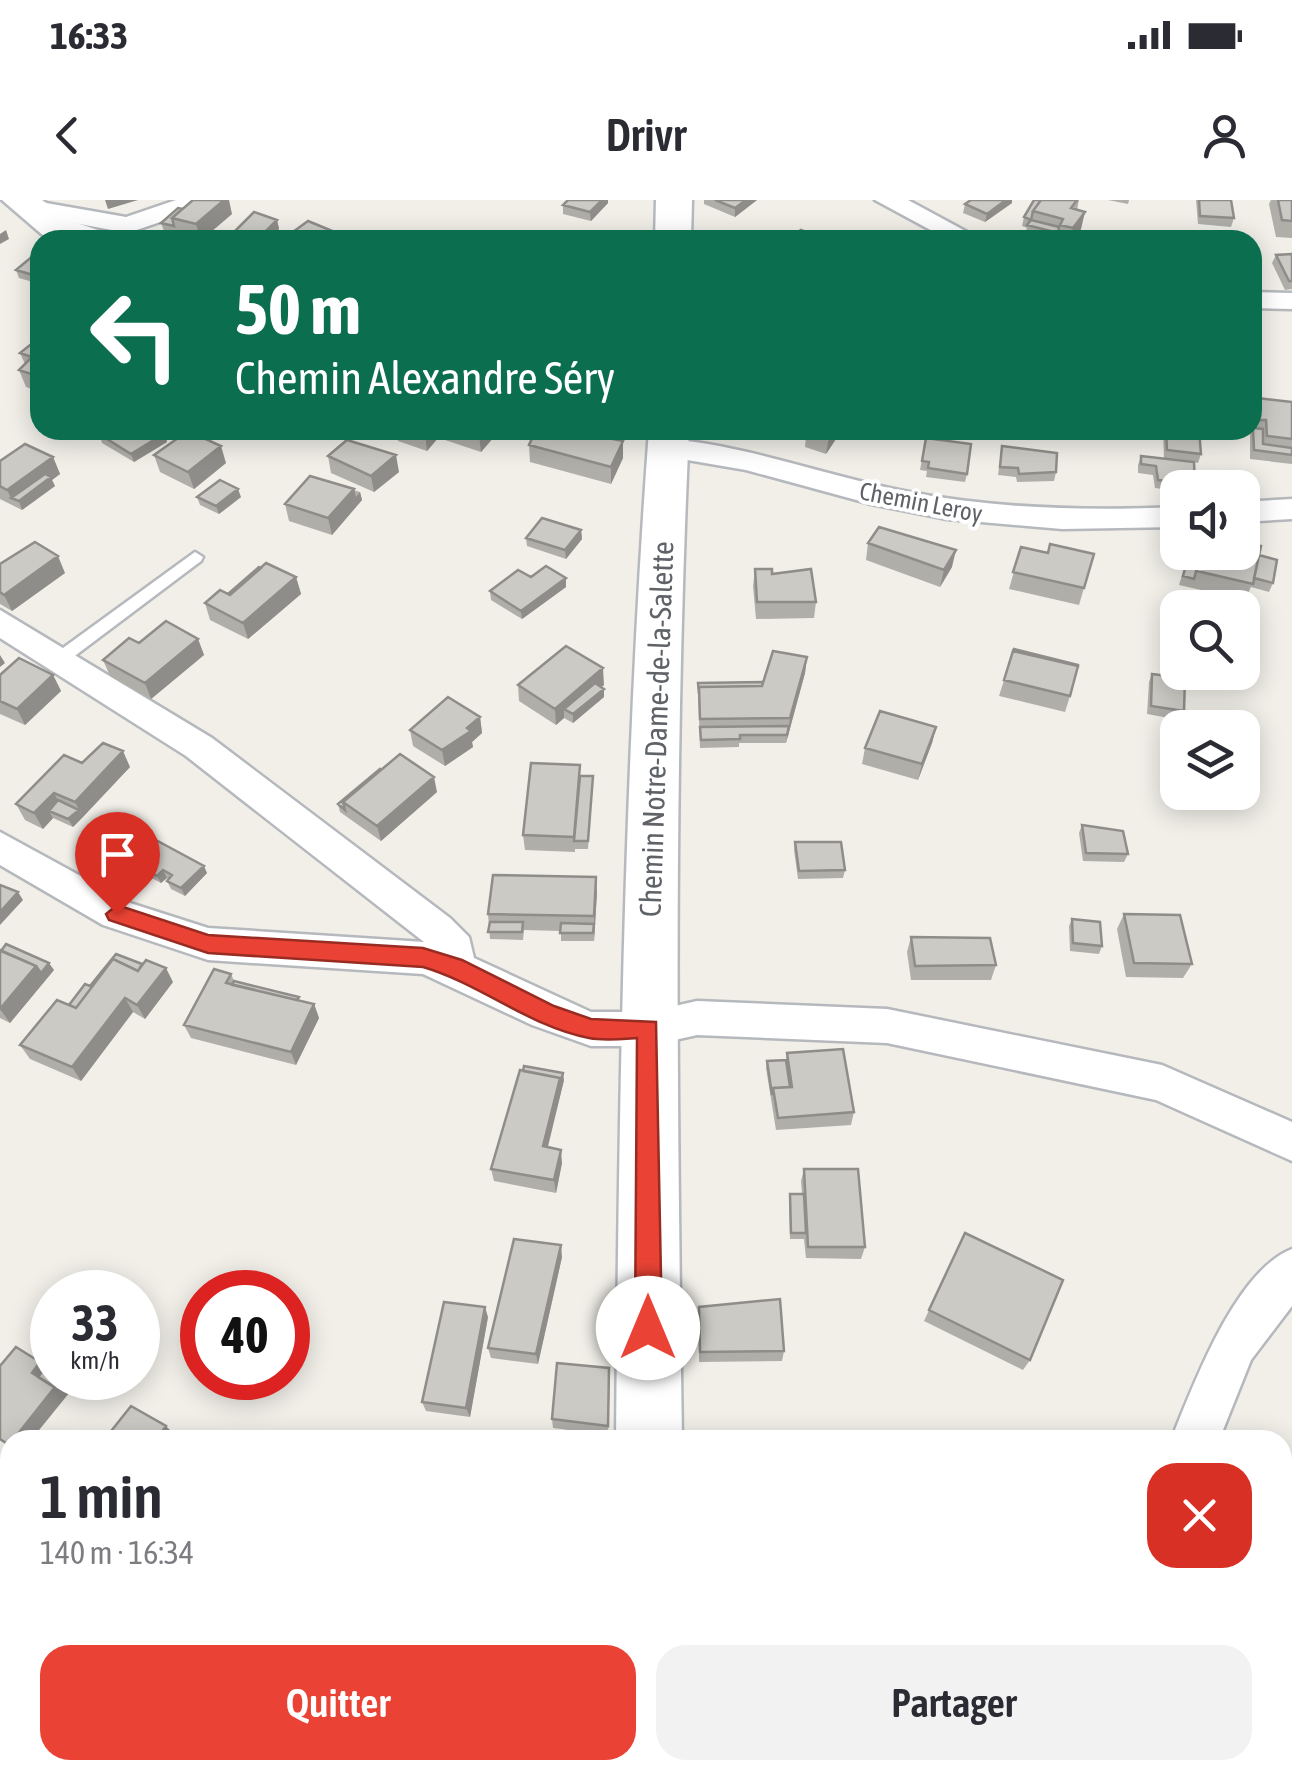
<!DOCTYPE html>
<html lang="fr">
<head>
<meta charset="utf-8">
<style>
	body { margin:0; font-family:"Asap Condensed",sans-serif; background:#f2f2f3; color:#2b2b33; height:100vh; display:flex; flex-direction:column; font-size:38px; white-space:nowrap }
	* { box-sizing:border-box; margin:0 }
	p { font-size:32px; color:#7c7c81 }
	.icon { flex:none; width:55px; height:55px; fill:none; stroke:currentColor; stroke-width:2; stroke-linecap:round; stroke-linejoin:round }
	.map { position:relative; flex:1; overflow:hidden }
	.panel { position:absolute; left:0px; top:1230px; width:1292px; height:350px; display:flex; flex-direction:column; background:#fff; border-radius:30px 30px 0 0; box-shadow:0 5px 25px #0003 }
	.panel>* { flex:none }
	.banner { position:absolute; left:30px; top:30px; width:1232px; height:210px; border-radius:30px; box-shadow:0 5px 25px #0003; background:#0b6e4f; color:#fff; overflow:hidden }
	.fabs { position:absolute; left:1160px; top:270px; display:grid; gap:20px }
	.fabs a { display:grid; place-items:center; width:100px; height:100px; border-radius:20px; background:#fff; box-shadow:0 5px 25px #0003; font-size:50px }
	.speed { position:absolute; left:30px; top:1070px; display:flex; gap:20px; font-size:50px; font-weight:700; text-align:center }
	.speed>* { display:grid; place-content:center; width:130px; height:130px; border-radius:50%; background:#fff; box-shadow:0 5px 25px #0003; line-height:1 }
	.speed small { font-size:25px; font-weight:400 }
	.speed .limit { border:15px solid #d22; background:#fff; color:#111 }
	.pin { position:absolute; display:grid; place-items:center; width:85px; height:85px; color:#fff; margin:-102px -42px; border-radius:50% 50% 50% 0; rotate:-45deg; box-shadow:0 0 10px #0007 }
	.pin .icon { rotate:45deg }
	.me { position:absolute; width:110px; margin:-55px; rotate:0deg; stroke-linejoin:round; filter:drop-shadow(0 0 8px #0008) }
	.turn { display:flex; align-items:center; gap:35px; height:210px; padding:0 40px; font-size:45px }
	.turn .icon { width:130px; height:130px; stroke-width:2.5 }
	.turn b { display:block; font-size:70px; line-height:85px }
	.round { display:grid; place-items:center; flex:none; width:105px; height:105px; border-radius:30px; background:#f2f2f3 }
	.head { display:flex; align-items:center; justify-content:space-between; height:170px; padding:0 40px }
	h1 { font-size:60px; font-weight:600; line-height:75px }
	.primary-button { display:flex; gap:20px; margin-top:auto; padding:20px 40px }
	.primary-button a { flex:1; height:115px; border-radius:30px; background:#ea4335; color:#fff; font-size:40px; font-weight:600; line-height:115px; text-align:center }
	.primary-button a+a { background:#f2f2f3; color:#2b2b33 }
	.status { display:flex; justify-content:space-between; align-items:center; height:70px; padding:0 50px; background:#fff; direction:ltr }
	.status svg { height:28px; fill:currentColor }
	header { display:flex; justify-content:space-between; align-items:center; height:130px; padding:0 40px; background:#fff; font-size:45px; font-weight:600 }
	.map>svg:first-child { display:block }
	.lines { fill:none; stroke-linecap:round; stroke-linejoin:round }
	.lane-casing { stroke:#b5b8bc; stroke-width:5 }
	.street-casing { stroke:#b5b8bc; stroke-width:5 }
	.secondary-casing { stroke:#b6babf; stroke-width:5 }
	.lane { fill:#fff; fill-rule:evenodd }
	.street { fill:#fff; fill-rule:evenodd }
	.secondary { fill:#fff; fill-rule:evenodd }
	.wall { fill:#afaea9 }
	.shaded-wall { fill:#8f8d8a }
	.building { fill:#cccac5; stroke:#8f8d8a; stroke-width:2.5 }
	.route { fill:#ea4335; stroke:#982c22; stroke-width:2.5 }
	.labels { text-anchor:middle; stroke-width:8; stroke-linejoin:round; paint-order:stroke }
	.far-street-label { font-size:25px; fill:#5f6368; stroke:#fff }
	.street-label { font-size:30px; fill:#5f6368; stroke:#fff }
</style>
</head>
<body>
<div class="status"><b>16:33</b><svg viewBox="0 0 49 12"><path d="M0 12V9h3v3zM5 12V6h3v6zM10 12V3h3v9zM15 12V0h3v12zM26 1h20v11H26zM47 4h2v5h-2z"/></svg></div>
<header><svg class="icon" aria-label="back" viewBox="0 0 24 24"><path d="M15 5l-7 7 7 7"/></svg>Drivr<svg class="icon" aria-label="person" viewBox="0 0 24 24"><circle cx="12" cy="8" r="4"/><path d="M4 21q1-7 8-7t8 7"/></svg></header>
<div class="map">
<svg width="1292" height="1580" viewBox="0 0 1292 1580">
	<rect width="100%" height="100%" fill="#f1efe8"/>
	<g class="lines">
		<g class="lane-casing">
			<path id="lane" d="M195 352 203 357 201 361 64 464H52V456Z"/>
		</g>
		<g class="street-casing">
			<path id="street" d="M29 0 126 17 176 0H214L210 5 128 33 20 13 16 8Z
				M875 0H908L982 40H949Z
				M1252 92 1292 93V109L1252 108Z
				M669 239C751 246 828 277 909 292 998 309 1088 311 1178 307V327L1062 329 947 319 871 304 746 270 658 255 654 248Z
				M1292 299V319L1242 322V302Z
				M0 410 212 538 450 718 469 737 474 758 591 812H648L697 801 887 809 1162 865 1292 922V961L1156 900 887 843 697 835 648 846H591L532 825 423 774 208 760 103 725 0 665V632L130 703 208 728 424 742 186 556 0 438Z
				M1292 1049V1106L1251 1160 1219 1240H1171C1193 1186 1235 1071 1292 1049Z
				M1282 1325 1292 1329V1380L1282 1376Z"/>
		</g>
		<g class="secondary-casing">
			<path id="secondary" d="M2 0H42L71 21 104 32 109 40 45 37Z
				M656 0H692L691 40H655Z
				M649 230H689C673 567 677 903 682 1240H616C619 903 624 566 649 230Z
				M612 1570H686V1580H612Z"/>
		</g>
		<use href="#lane" class="lane"/>
		<use href="#street" class="street"/>
		<use href="#secondary" class="secondary"/>
	</g>
	<path class="wall" d="M568 0H608V3L591 21 563 14V5Z
		M704 0H757L735 17 704 4Z
		M1034 0H1079L1077 10 1081 29 1073 40H1050L1025 33 1027 28 1022 26 1024 17Z
		M1108 0H1129L1128 4Z
		M1196 0H1231L1234 18 1231 27 1198 24Z
		M1271 0H1292V38L1276 37 1269 4Z
		M1012 3 985 22 963 13 965 4Z
		M178 8 232 14 202 40H199L164 31 161 23Z
		M277 20 279 29 268 40H234L232 34Z
		M1292 54V89L1285 90 1272 63 1276 55Z
		M40 56V84L19 78 16 70Z
		M40 137V192L26 187 19 170 25 164 20 153Z
		M1257 198 1292 202V264L1250 259V230H1252V208Z
		M396 230H500L481 252 445 240 444 231 427 251 398 241Z
		M785 230H846L840 240 836 239 826 254 805 247 806 236Z
		M1163 230H1199L1201 254 1198 263 1194 262 1195 284 1194 288H1178V291L1155 288 1153 275 1138 273V265L1141 256 1164 259Z
		M165 233 167 242 134 262 102 243 99 234Z
		M926 238 967 274 965 282 926 277 927 271 920 270Z
		M529 245 623 258 611 284 530 262Z
		M1002 246 1056 272 1054 281 1017 282 1016 277 998 275Z
		M154 255 226 263 194 289 160 272Z
		M328 256 399 272 374 292 331 273Z
		M53 257 60 274 52 280 55 286 22 310 0 299V261Z
		M354 290 360 292 362 300 332 335 289 321 285 304Z
		M197 297H241L219 314 200 305Z
		M581 330 582 339 566 359 527 346 526 338Z
		M868 343 952 367 940 387 866 360Z
		M1021 347 1048 352 1084 388 1079 405 1009 389Z
		M1189 352H1242L1259 355 1273 383 1269 392 1251 387 1245 400 1179 385Z
		M0 364 65 373 12 411 0 404Z
		M755 369 772 372 816 402 814 418 756 419 753 386Z
		M296 377 301 394 248 439 210 420 205 403 228 394Z
		M566 378V387L522 419 491 400 490 391Z
		M198 439 204 455 151 499 110 476 103 460 139 443Z
		M1014 449 1070 496 1065 512 999 496Z
		M807 457 805 473 786 543H739V547L700 548 698 491 763 482Z
		M1152 474 1184 511 1180 520 1147 514 1149 482Z
		M0 475H53L61 491 25 525 0 514Z
		M518 485H604L601 487 604 489V497L573 523 564 518 556 525 519 501Z
		M480 517 482 533 472 542 473 547 445 566 413 546 410 530Z
		M936 527 932 543 918 580 862 564 865 548Z
		M82 563 130 567 73 627 53 618 43 629 25 620 16 604Z
		M581 576H593L588 649H575V652L525 650 523 635Z
		M437 592 381 641 340 612 338 604Z
		M1082 625 1128 654 1124 662 1083 661 1079 633Z
		M795 642 845 670 843 678 798 679 794 650Z
		M132 662 207 673 185 696 171 689 167 681 169 679 167 678 161 683 136 670Z
		M597 692 594 741H561V731L524 730 523 740 490 739 488 714Z
		M1124 714 1192 764 1183 778 1126 777 1117 729Z
		M1072 719 1102 746 1099 754 1070 751 1069 726Z
		M911 737 996 765 991 780H911L907 752Z
		M0 750 54 770 10 823 0 818Z
		M231 774 234 781 314 804 319 818 296 865 191 838 184 825Z
		M173 782 145 819 133 812 81 881 30 859 20 845 69 805 90 786Z
		M787 853 854 912 851 925 776 930 766 868 767 861 786 860Z
		M564 880 547 947 562 963 556 993 494 981 491 969Z
		M804 969 865 1047 861 1059 806 1058 804 1039H790L789 1000 790 994H802L801 981Z
		M965 1033 1030 1160 1023 1170 924 1121Z
		M562 1057 538 1164 491 1158 488 1148Z
		M699 1107 784 1151 782 1161 699 1162Z
		M488 1117 470 1217 426 1211 422 1202Z
		M610 1177 608 1235 553 1228 552 1219Z"/>
	<path class="shaded-wall" d="M105 0H138L108 9Z
		M224 0H229L232 14 201 40 196 24Z
		M602 0H608V3L591 21 590 12Z
		M746 0H757L735 17V8Z
		M1006 0H1012V3L985 22 987 14Z
		M1085 12 1081 29 1073 40H1070L1073 28Z
		M277 20 279 29 268 40H257Z
		M6 30 9 39 0 44V34Z
		M428 230H444V231L427 251 425 234Z
		M483 230H500L481 252 479 235Z
		M833 230H837L836 239 826 254 829 237Z
		M165 233 167 242 134 262 131 254Z
		M623 241V258L611 284V267Z
		M221 246 226 263 194 289 188 272Z
		M396 255 399 272 374 292 371 276Z
		M53 257 60 274 52 280 55 286 22 310 19 301 11 298 7 290Z
		M238 289 241 297 219 314 216 306Z
		M354 289 356 297 360 292 362 300 332 335 328 318Z
		M581 330 582 339 566 359 565 350Z
		M956 350 952 367 940 387 944 370Z
		M58 356 65 373 12 411 4 395Z
		M296 377 301 394 248 439 243 423Z
		M566 378V387L522 419 521 411Z
		M198 439 204 455 151 499 145 483Z
		M0 455 5 463 0 467Z
		M807 457 805 473 786 543 790 518Z
		M603 468 604 485 570 513 564 509V518L556 525 555 509Z
		M53 475 61 491 25 525 17 509Z
		M604 489V497L573 523V514Z
		M480 517 482 533 472 542 473 547 445 566 442 550Z
		M936 527 932 543 918 580 922 564Z
		M123 551 130 567 83 617 75 602Z
		M434 577 437 592 381 641 377 626Z
		M54 593 62 608 49 611 53 618 43 629 34 613Z
		M79 610 83 617 73 627 68 619Z
		M204 666 207 673 185 696 181 688Z
		M163 670 167 678 161 683 157 676Z
		M596 677 597 692 594 741V716Z
		M18 692 23 700 0 725V712Z
		M49 763 54 770 10 823 0 809 36 766Z
		M166 768 173 782 145 819 137 805Z
		M125 798 133 812 81 881 72 867Z
		M314 804 319 818 296 865 291 852Z
		M563 873 564 880 545 959 543 946 560 878Z
		M561 950 562 963 556 993 554 980Z
		M561 1045 562 1057 538 1164 536 1154Z
		M485 1107 488 1117 470 1217 466 1208Z
		M40 1162 51 1172 44 1181 32 1173Z
		M69 1182 74 1187 31 1240H13L55 1187Z
		M166 1226 171 1231 164 1240H156Z"/>
	<path class="building" d="M193 0H224L196 24 172 18Z
		M568 0H602L590 12 563 5Z
		M715 0H746L735 8Z
		M971 0H1006L987 14 965 4Z
		M1034 0H1041L1033 11 1031 20 1024 17Z
		M1041 0H1077L1071 8 1085 12 1073 28 1060 25 1063 19 1033 11Z
		M1199 0H1231L1234 18 1200 16Z
		M1278 0H1292V21L1282 20Z
		M178 8 182 9 172 18 174 26 161 23Z
		M254 12 277 20 257 40 232 34Z
		M1031 20 1059 27 1058 33 1027 25Z
		M308 21 354 40H282Z
		M801 30 825 40H785Z
		M1292 54V81H1289L1276 55Z
		M34 55 40 56V77L16 70Z
		M40 137V177L19 170 32 157 20 153Z
		M1257 198 1292 202V239L1267 236 1266 220H1257Z
		M1253 228 1263 229V244L1292 248V255L1254 250Z
		M106 230H160L165 233 131 254 99 234Z
		M464 230H483L479 235Z
		M536 230H584L582 233 623 241 611 267 529 245Z
		M806 230H833L829 237Z
		M1166 230H1199L1201 254 1167 250Z
		M188 231 221 246 188 272 154 255Z
		M926 238 971 244 967 274 928 268 929 262 922 261Z
		M347 240 396 255 371 276 328 256Z
		M25 244 53 257 7 290 0 286V261Z
		M1002 246 1057 253 1056 272 1019 274 1018 268 1000 267Z
		M1141 256 1194 262 1195 284 1158 280 1156 266 1141 264Z
		M45 274 51 277 19 301 11 298Z
		M310 276 354 289 328 318 285 304Z
		M220 280 238 289 216 306 197 297Z
		M542 318 581 330 565 350 526 338Z
		M879 327 956 350 944 370 868 343Z
		M35 342 58 356 4 395 0 392V364Z
		M1242 342 1261 346 1253 384 1197 371 1202 352H1242Z
		M1050 344 1094 354 1084 388 1013 372 1021 347 1048 353Z
		M1190 352H1201L1194 379 1183 376Z
		M1259 355 1277 360 1273 383 1254 378Z
		M266 363 296 377 243 423 205 403 220 390 230 395Z
		M546 366 566 378 521 411 490 391 518 370 531 377Z
		M259 367 261 368 230 395 228 394Z
		M755 369H772V374L811 369 816 402H757Z
		M166 421 198 439 145 483 103 460 129 438 139 443Z
		M566 446 603 468 555 509 518 485Z
		M1014 449 1078 465V466L1013 451Z
		M773 451 807 457 790 518 700 519 699 487 762 486Z
		M1013 451 1078 466 1070 496 1004 480Z
		M19 458 53 475 17 509 0 501V475Z
		M1152 474 1185 478 1184 511 1151 506Z
		M763 482 762 486 699 487V494L698 483Z
		M595 483 604 489 573 514 564 509Z
		M448 497 480 517 467 528 471 531 442 550 410 530Z
		M880 511 936 527 922 564 865 548Z
		M789 526 787 535H740V539L701 540 700 527Z
		M103 543 123 551 75 602 54 593 34 613 16 604 64 555 82 563Z
		M400 554 434 577 377 626 343 602Z
		M531 563 580 565 574 637 523 635Z
		M380 569 381 570 343 602 345 610 338 604Z
		M580 576H593L588 641H574Z
		M58 600 79 610 68 619 49 611Z
		M1082 625 1123 631 1128 654 1086 653Z
		M154 639 204 666 181 688 167 681 172 675 163 670 157 676 132 662Z
		M795 642H841L845 670 799 671Z
		M493 675 596 677 594 716 488 714Z
		M0 685 18 692 0 712Z
		M1124 714 1180 715 1192 764 1134 763Z
		M1072 719 1100 722 1102 746 1073 743Z
		M490 722H523L522 732H488Z
		M561 723 594 724 593 733H560Z
		M911 737 990 738 996 765 915 766Z
		M6 744 49 763 41 773 36 766 1 751Z
		M0 750 36 766 0 809Z
		M116 754 142 764 138 771 113 759 76 808 69 805 85 784 90 786Z
		M113 759 138 771 146 760 166 768 137 805 125 798 72 867 20 845 57 800 76 808Z
		M214 769 231 774 226 783 314 804 291 852 184 825Z
		M234 781 299 797 297 800 232 785Z
		M843 849 854 912 778 918 773 888 792 887 787 853Z
		M786 860 790 887 773 888 772 895 767 861Z
		M524 866 563 873 560 884V878L523 871Z
		M520 870 560 878 543 946 561 950 554 980 491 969Z
		M804 969H858L865 1047H808Z
		M790 994H804L806 1033H791Z
		M965 1033 1063 1080 1030 1160 929 1110Z
		M514 1039 561 1045 536 1154 488 1148Z
		M780 1099 784 1151 700 1152 699 1107Z
		M444 1102 485 1107 466 1208 422 1202Z
		M16 1147 40 1162 32 1173 55 1187 13 1240H10L9 1245 0 1239V1166Z
		M557 1163 609 1168 608 1226 552 1219Z
		M46 1167 52 1172V1178H61L69 1182 60 1191 38 1177Z
		M131 1206 166 1226 156 1240H140L127 1232 121 1240H104Z
		M127 1232 140 1240H121Z"/>
	<path class="route" d="M117 705 208 735 423 748 462 760 554 806 591 819 656 822 662 1128 658 1137 648 1140 639 1137 635 1128 637 838C622 839 604 841 589 838 530 827 481 784 423 767L208 753 109 720 106 714Z"/>
	<g class="labels">
		<g class="far-street-label">
			<text transform="translate(921 302) rotate(11)" y="9">Chemin Leroy</text>
		</g>
		<g class="street-label">
			<text transform="translate(657 529) rotate(-88)" y="10">Chemin Notre-Dame-de-la-Salette</text>
		</g>
	</g>
</svg>
<div class="fabs">
<a><svg class="icon" aria-label="sound" viewBox="0 0 24 24"><path d="M4 9h4l5-4v14l-5-4H4zM17 9q2 3 0 6"/></svg></a>
<a><svg class="icon" aria-label="search" viewBox="0 0 24 24"><circle cx="10" cy="10" r="6"/><path d="M15 15l6 6"/></svg></a>
<a><svg class="icon" aria-label="layers" viewBox="0 0 24 24"><path d="M12 4l9 5-9 5-9-5zM3 14l9 5 9-5"/></svg></a>
</div>
<div class="speed"><div>33<small>km/h</small></div><div class="limit">40</div></div>
<div class="pin" style="left:117px;top:714px;background:#d93025"><svg class="icon" aria-label="arrive" viewBox="0 0 24 24"><path d="M6 21V4h12l-3 4 3 4H6"/></svg></div>
<svg class="me" style="left:648px;top:1128px" viewBox="-20 -20 40 40"><circle r="19" fill="#fff"/><path d="M0-13L10 11 0 6-10 11z" fill="#ea4335"/></svg>
<div class="banner">
<div class="turn"><svg class="icon" aria-label="left" viewBox="0 0 24 24"><path d="M17 20v-9H6M10 6l-5 5 5 5"/></svg><div><b>50 m</b>Chemin Alexandre Séry</div></div>
</div>
<section class="panel">
<div class="head"><div><h1>1 min</h1><p>140 m · 16:34</p></div><a class="round" style="background:#d93025;color:#fff"><svg class="icon" aria-label="close" viewBox="0 0 24 24"><path d="M6 6l12 12M18 6L6 18"/></svg></a></div>
<div class="primary-button"><a>Quitter</a><a>Partager</a></div>
</section>
</div>
</body>
</html>
